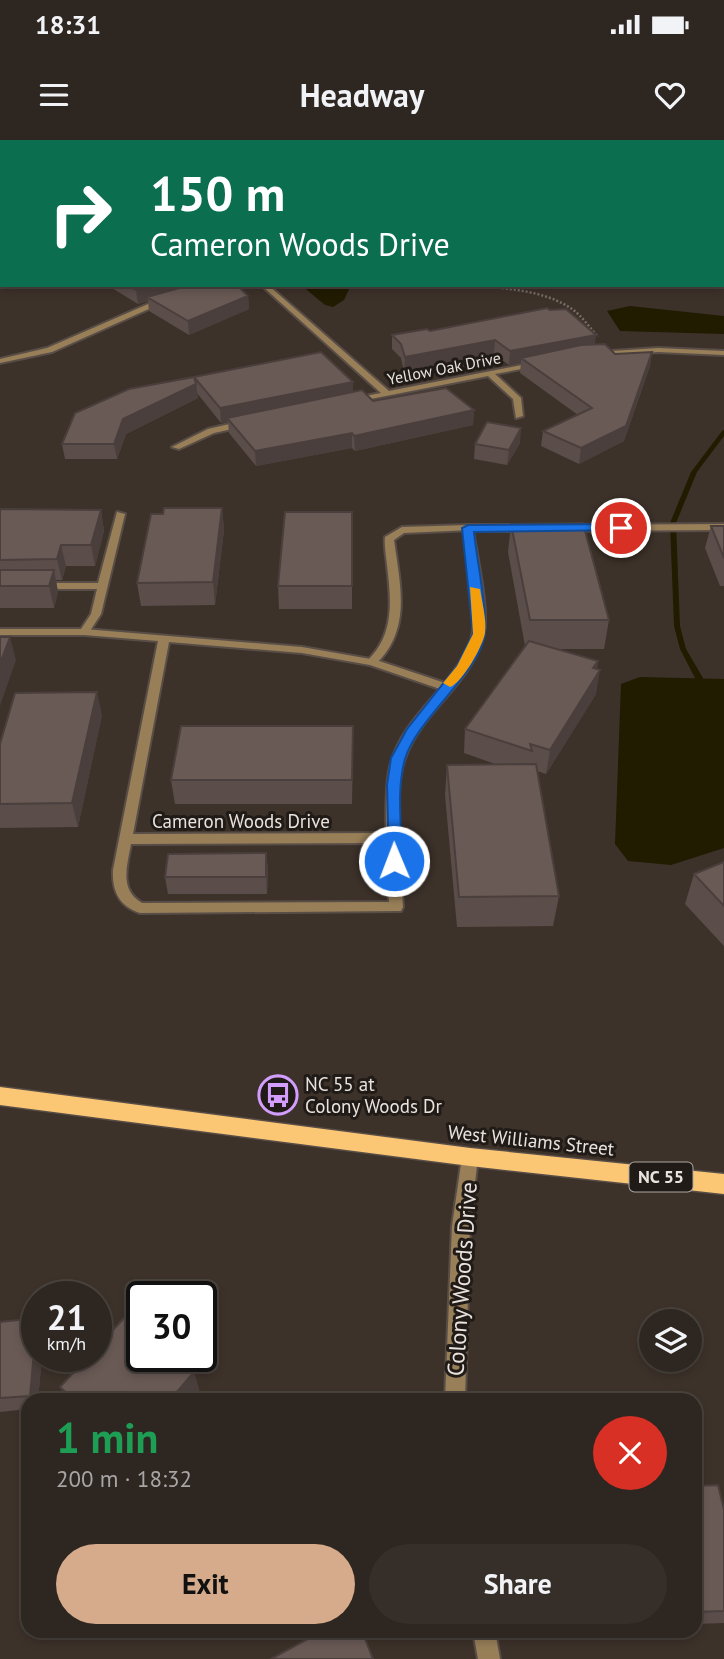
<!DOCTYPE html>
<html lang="en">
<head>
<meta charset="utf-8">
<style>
	body { margin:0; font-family:"PT Sans",sans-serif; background:#362e29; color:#f1f3f6; height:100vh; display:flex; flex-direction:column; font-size:26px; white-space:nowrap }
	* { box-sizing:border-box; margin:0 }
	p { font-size:23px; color:#a7a5a5 }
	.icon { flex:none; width:38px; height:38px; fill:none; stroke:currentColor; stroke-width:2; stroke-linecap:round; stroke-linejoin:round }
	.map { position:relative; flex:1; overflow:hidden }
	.drawer { position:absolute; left:21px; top:1253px; width:681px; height:245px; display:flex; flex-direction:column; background:#2e2620; border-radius:21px; box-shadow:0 4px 10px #0003,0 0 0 2px #49433e }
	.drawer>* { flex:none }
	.top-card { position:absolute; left:0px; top:0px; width:724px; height:147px; box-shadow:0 4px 10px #0003,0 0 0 2px #49433e; background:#0b6e4f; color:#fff; overflow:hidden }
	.buttons { position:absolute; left:639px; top:1169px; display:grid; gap:14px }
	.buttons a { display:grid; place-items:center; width:63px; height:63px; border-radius:50%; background:#2e2620; box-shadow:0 4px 10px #0003,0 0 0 2px #49433e; font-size:35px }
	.speed { position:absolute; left:21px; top:1141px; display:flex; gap:14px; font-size:35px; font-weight:700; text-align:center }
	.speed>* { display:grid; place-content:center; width:91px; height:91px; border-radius:50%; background:#2e2620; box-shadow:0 4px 10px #0003,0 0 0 2px #49433e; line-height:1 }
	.speed small { font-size:18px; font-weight:400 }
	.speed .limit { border:4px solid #111; border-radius:10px; background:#fff; color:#111 }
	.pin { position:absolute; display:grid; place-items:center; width:60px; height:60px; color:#fff; margin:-30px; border:4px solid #fff; border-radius:50%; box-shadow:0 2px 7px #0007 }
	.me { position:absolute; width:77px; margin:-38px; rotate:359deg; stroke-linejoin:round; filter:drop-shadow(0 0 5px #0008) }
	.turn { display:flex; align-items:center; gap:24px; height:147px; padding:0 35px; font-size:32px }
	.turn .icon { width:91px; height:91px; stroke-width:2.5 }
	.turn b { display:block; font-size:49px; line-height:60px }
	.round { display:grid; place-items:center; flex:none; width:74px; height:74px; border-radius:37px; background:#362e29 }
	.summary { display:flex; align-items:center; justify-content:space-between; height:119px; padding:0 35px }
	h1 { font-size:42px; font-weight:800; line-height:52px; color:#1e9e55 }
	.button { display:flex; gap:14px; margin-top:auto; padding:14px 35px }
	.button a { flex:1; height:80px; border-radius:42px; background:#d6ab8b; color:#111; font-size:28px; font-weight:800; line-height:80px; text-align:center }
	.button a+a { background:#362e29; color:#f1f3f6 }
	.status { display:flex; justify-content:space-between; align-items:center; height:49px; padding:0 35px; background:#2e2620; direction:ltr }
	.status svg { height:19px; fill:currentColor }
	header { display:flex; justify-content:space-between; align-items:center; height:91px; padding:0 35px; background:#2e2620; font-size:32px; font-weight:800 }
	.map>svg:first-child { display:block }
	.water { fill:#211b00 }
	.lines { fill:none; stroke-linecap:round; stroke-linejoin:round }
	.stream { fill:#211b00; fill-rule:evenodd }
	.lane-casing { stroke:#594e47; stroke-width:4 }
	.street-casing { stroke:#594e47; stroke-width:4 }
	.secondary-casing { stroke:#594e47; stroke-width:4 }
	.primary-casing { stroke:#594e47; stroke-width:3 }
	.path { stroke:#766d66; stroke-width:2.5; stroke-dasharray:2 2; stroke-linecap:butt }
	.lane { fill:#987f58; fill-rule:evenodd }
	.street { fill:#987f58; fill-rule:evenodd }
	.secondary { fill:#d0a869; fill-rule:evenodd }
	.primary { fill:#fbc775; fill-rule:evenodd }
	.wall { fill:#5b4d4a }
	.shaded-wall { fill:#4a3f3c }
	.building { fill:#6a5a56; stroke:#4a3f3c; stroke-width:2 }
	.route { fill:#1a73e8; stroke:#114b97; stroke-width:2 }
	.slow { fill:#f59e0b }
	.labels { text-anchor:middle; stroke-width:6; stroke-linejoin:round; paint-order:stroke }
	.far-street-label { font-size:16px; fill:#e9e2dd; stroke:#201b17 }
	.shield { fill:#201b17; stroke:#ada6a2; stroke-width:2 }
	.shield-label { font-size:18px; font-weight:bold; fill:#e9e2dd }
	.street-label { font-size:19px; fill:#e9e2dd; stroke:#201b17 }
	.poi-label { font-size:19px; fill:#e9e2dd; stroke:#201b17; text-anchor:start }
	.near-street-label { font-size:23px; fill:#e9e2dd; stroke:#201b17 }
</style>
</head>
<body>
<div class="status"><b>18:31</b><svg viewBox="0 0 49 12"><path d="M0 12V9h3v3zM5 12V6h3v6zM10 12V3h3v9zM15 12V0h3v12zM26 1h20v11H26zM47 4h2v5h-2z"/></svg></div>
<header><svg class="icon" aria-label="menu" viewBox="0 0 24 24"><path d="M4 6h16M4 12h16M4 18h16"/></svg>Headway<svg class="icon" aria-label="heart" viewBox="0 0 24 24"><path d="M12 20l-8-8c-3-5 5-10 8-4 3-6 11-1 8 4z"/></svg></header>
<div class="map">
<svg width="724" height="1519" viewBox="0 0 724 1519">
	<rect width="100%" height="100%" fill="#3d322a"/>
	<path class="water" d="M301 145H349L350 147 344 160 333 167 325 165Z
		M630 166 724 176V194L620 191 607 171Z
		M640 537 724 539V708L671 725 628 721 615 704 621 544Z"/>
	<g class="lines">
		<path class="stream" d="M229 0H234L231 2H226Z
			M723 136H724V138H723Z
			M724 290V296L697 332 676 383 680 486 686 509 703 538V547L699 549 695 547V538L680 509 674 486 670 383 691 332 722 291Z"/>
		<g class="lane-casing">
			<path id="lane" d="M117 372 125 374 101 474 88 494 84 495 79 492 91 474 97 449H0V443H98Z
				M468 385 473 388 471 390 404 393 394 400C400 445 412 489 376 524H368V520C395 494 391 459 387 425 386 415 384 405 385 397L402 387Z"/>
		</g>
		<g class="street-casing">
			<path id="street" d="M0 47H2V51H0Z
				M261 145H268L389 251 542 221V225L495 234 521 258 523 276 516 278 513 259 488 236 350 263V259L381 253Z
				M162 158 169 160 52 212 0 223V219L47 208Z
				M658 208 724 211V215L658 212 597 216 593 214 597 212Z
				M247 280 251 283 250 285 214 293 179 309 172 307 208 289Z
				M724 384V390L564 391 559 388 564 385Z
				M468 385H527L532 388 527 391H473C477 418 490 473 483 497 470 545 421 572 405 618 392 654 401 727 403 767L401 771 140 773C119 766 112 751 113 730L158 501 84 495H0V489H84L302 507 376 520 445 543C456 529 468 513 472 496 478 473 466 414 463 388ZM169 502 302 513 370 525 440 549C420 572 397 596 390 627 385 649 387 671 386 693L133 694ZM387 703 389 762 142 763C119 750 127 726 131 704Z
				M470 1010 476 1012 478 1017 470 1086 465 1260H445L452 1086 462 1017 464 1012Z
				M473 1491H495L500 1519H478Z"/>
		</g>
		<g class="secondary-casing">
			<path id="secondary" d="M169 0 167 2H161L163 0Z
				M0 141H2L3 145 0 146Z"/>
		</g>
		<g class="primary-casing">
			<path id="primary" d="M0 947 470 1008 724 1034V1054L470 1026 0 965Z"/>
		</g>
		<path class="path" d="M466 145C500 148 543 149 572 169 582 176 590 188 598 197"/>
		<use href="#lane" class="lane"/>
		<use href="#street" class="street"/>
		<use href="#secondary" class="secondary"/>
		<use href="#primary" class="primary"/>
	</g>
	<path class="wall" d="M107 145H237L248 156 249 169 189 195 149 171 148 161 138 164Z
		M550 170 596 195 594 205 615 214 652 212 650 226 624 301 579 324 541 306 543 291 578 275 520 233 521 223 509 225 494 214 404 232 401 218 392 209V195L430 191Z
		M194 237 353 242V252L373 261 474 270 473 285 355 311 352 308 256 326 229 293 228 282 221 283 197 253 198 258 126 294 117 319H65L62 304Z
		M520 303 507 325 474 319 475 304Z
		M222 368 224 390 215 465 141 466 137 443 163 374Z
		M0 369 101 370 104 391 95 426H66L62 440H56L58 452 54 468H0Z
		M352 372V469H279L278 446Z
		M511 384 609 480 604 509H558L598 521 597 529 596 554 546 634 537 631 559 756 553 786 457 787 445 655 447 625H498L464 613 465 589 525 506 508 412Z
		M711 386H724V446H720L705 408Z
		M102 575 78 687 0 688V604Z
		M353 609 352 664H175L171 640Z
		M266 713 268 730 267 754H168L165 737Z
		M724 722V806L685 764 694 734Z
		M0 1182 37 1216H42L38 1260H28V1269L0 1272Z
		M194 1232 199 1250 191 1260H67L60 1247Z
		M695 1346 724 1370V1483L695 1484Z"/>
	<path class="shaded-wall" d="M156 145H210L147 157 148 161 138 164 136 150Z
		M248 156 249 169 189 195 188 181Z
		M596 195 594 209 521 218V223L509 225 510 211Z
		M495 200 494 214 404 232 405 217Z
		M652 212 650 226 624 301 579 324 581 308Z
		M353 242V256L227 278 228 282 221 283 220 268Z
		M196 244 198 258 126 294 117 319 114 304 123 279Z
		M474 270 473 285 355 311 354 296Z
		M521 288 520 303 507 325 509 310Z
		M352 293V308L256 326 255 311Z
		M222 368 224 390 215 465 213 442Z
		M101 370 104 391 95 426 91 405Z
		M61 405 66 426 62 440 57 419Z
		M54 430 58 452 54 468 49 446Z
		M10 497 16 520 0 566V524Z
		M598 521 595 539 600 530 596 554 546 634 550 610 593 528Z
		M97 552 102 575 78 687 72 663Z
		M266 713 268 730 267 754 266 737Z
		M37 1186V1216H42L38 1260H32L30 1256Z
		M194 1232 199 1250 191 1260H170Z"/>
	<path class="building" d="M127 145H156L136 150Z
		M190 145H237L248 156 188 181 147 157Z
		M547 168 550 170 566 169 596 195 510 211 495 200 405 217 401 204 392 195 427 189 430 191Z
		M605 204 615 214 652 212 626 286 581 308 543 291 592 268 521 218 581 205Z
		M321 212 353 242 220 268 194 237Z
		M194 237 196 244 123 279 114 304H62L75 273 129 249Z
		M446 248 474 270 354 296 352 293 255 311 227 278 362 250 373 261Z
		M487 282 521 288 509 310 475 304Z
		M164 368H222L213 442 137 443 151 374H163Z
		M0 369 101 370 91 405H61L57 419 0 420Z
		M285 372H352V446H278Z
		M583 383 609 480H530L511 384Z
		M711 386H724V418Z
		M0 430H54L49 446H0Z
		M0 497H10L0 524Z
		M529 501 598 521 593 528 600 530 550 610 530 604 532 611 465 589Z
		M97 552 72 663 0 664V604L15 553Z
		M181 586H353L352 640H171Z
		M536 624 559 756 459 757 447 625Z
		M266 713V737H165L168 714Z
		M724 722V766L694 734Z
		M127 1175 142 1188V1216H175L194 1232 170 1260H74L60 1247 89 1216H96V1208Z
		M37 1178 30 1256 0 1258V1182Z
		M718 1345 724 1370V1471L695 1472V1346Z
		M322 1491H362L373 1519H271Z"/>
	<path class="route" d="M621 384 625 385V390L474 392C476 416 488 472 485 493 480 533 417 578 405 619 396 651 402 688 402 721L400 725H389L387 645 391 618 407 589 457 526 473 494 462 388 468 385Z"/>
	<path class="slow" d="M470 447 480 449C482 463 487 480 485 493 483 506 462 543 450 547L443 543 457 526 473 494Z"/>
	<defs>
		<g id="bus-ring" transform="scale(2.0125)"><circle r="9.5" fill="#201b17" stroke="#d29dfd" stroke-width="1.5"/><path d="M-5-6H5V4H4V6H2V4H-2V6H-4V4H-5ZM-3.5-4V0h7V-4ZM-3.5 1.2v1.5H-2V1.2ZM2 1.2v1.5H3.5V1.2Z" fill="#d29dfd"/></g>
	</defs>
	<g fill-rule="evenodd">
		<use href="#bus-ring" x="278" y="955"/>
	</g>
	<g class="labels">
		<g class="far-street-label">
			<text transform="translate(444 228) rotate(-11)" y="6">Yellow Oak Drive</text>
		</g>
		<rect class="shield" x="629.5" y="1022.5" width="63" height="29" rx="5"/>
		<g class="shield-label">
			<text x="661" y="1043">NC 55</text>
		</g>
		<g class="street-label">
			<text x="241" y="688">Cameron Woods Drive</text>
			<text transform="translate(531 1000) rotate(6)" y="7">West Williams Street</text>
		</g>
		<g class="poi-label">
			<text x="305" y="951">NC 55 at<tspan x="305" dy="22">Colony Woods Dr</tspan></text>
		</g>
		<g class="near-street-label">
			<text transform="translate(462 1139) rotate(-86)" y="8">Colony Woods Drive</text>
		</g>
	</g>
</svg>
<div class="buttons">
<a><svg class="icon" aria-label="layers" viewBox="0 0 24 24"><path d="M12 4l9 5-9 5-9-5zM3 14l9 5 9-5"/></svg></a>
</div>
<div class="speed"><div>21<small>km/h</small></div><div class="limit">30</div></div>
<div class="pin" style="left:621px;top:388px;background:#d93025"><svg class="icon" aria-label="arrive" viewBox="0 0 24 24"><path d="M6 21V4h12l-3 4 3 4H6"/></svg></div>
<svg class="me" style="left:394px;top:721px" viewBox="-20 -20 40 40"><circle r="17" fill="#1a73e8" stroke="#fff" stroke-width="3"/><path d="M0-11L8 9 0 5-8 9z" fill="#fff"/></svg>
<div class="top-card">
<div class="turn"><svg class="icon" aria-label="right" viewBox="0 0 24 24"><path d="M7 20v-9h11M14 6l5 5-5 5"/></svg><div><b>150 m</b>Cameron Woods Drive</div></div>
</div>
<section class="drawer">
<div class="summary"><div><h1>1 min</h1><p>200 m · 18:32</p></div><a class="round" style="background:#d93025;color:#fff"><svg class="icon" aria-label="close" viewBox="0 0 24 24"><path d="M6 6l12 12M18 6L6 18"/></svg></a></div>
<div class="button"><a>Exit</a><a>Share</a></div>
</section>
</div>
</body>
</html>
